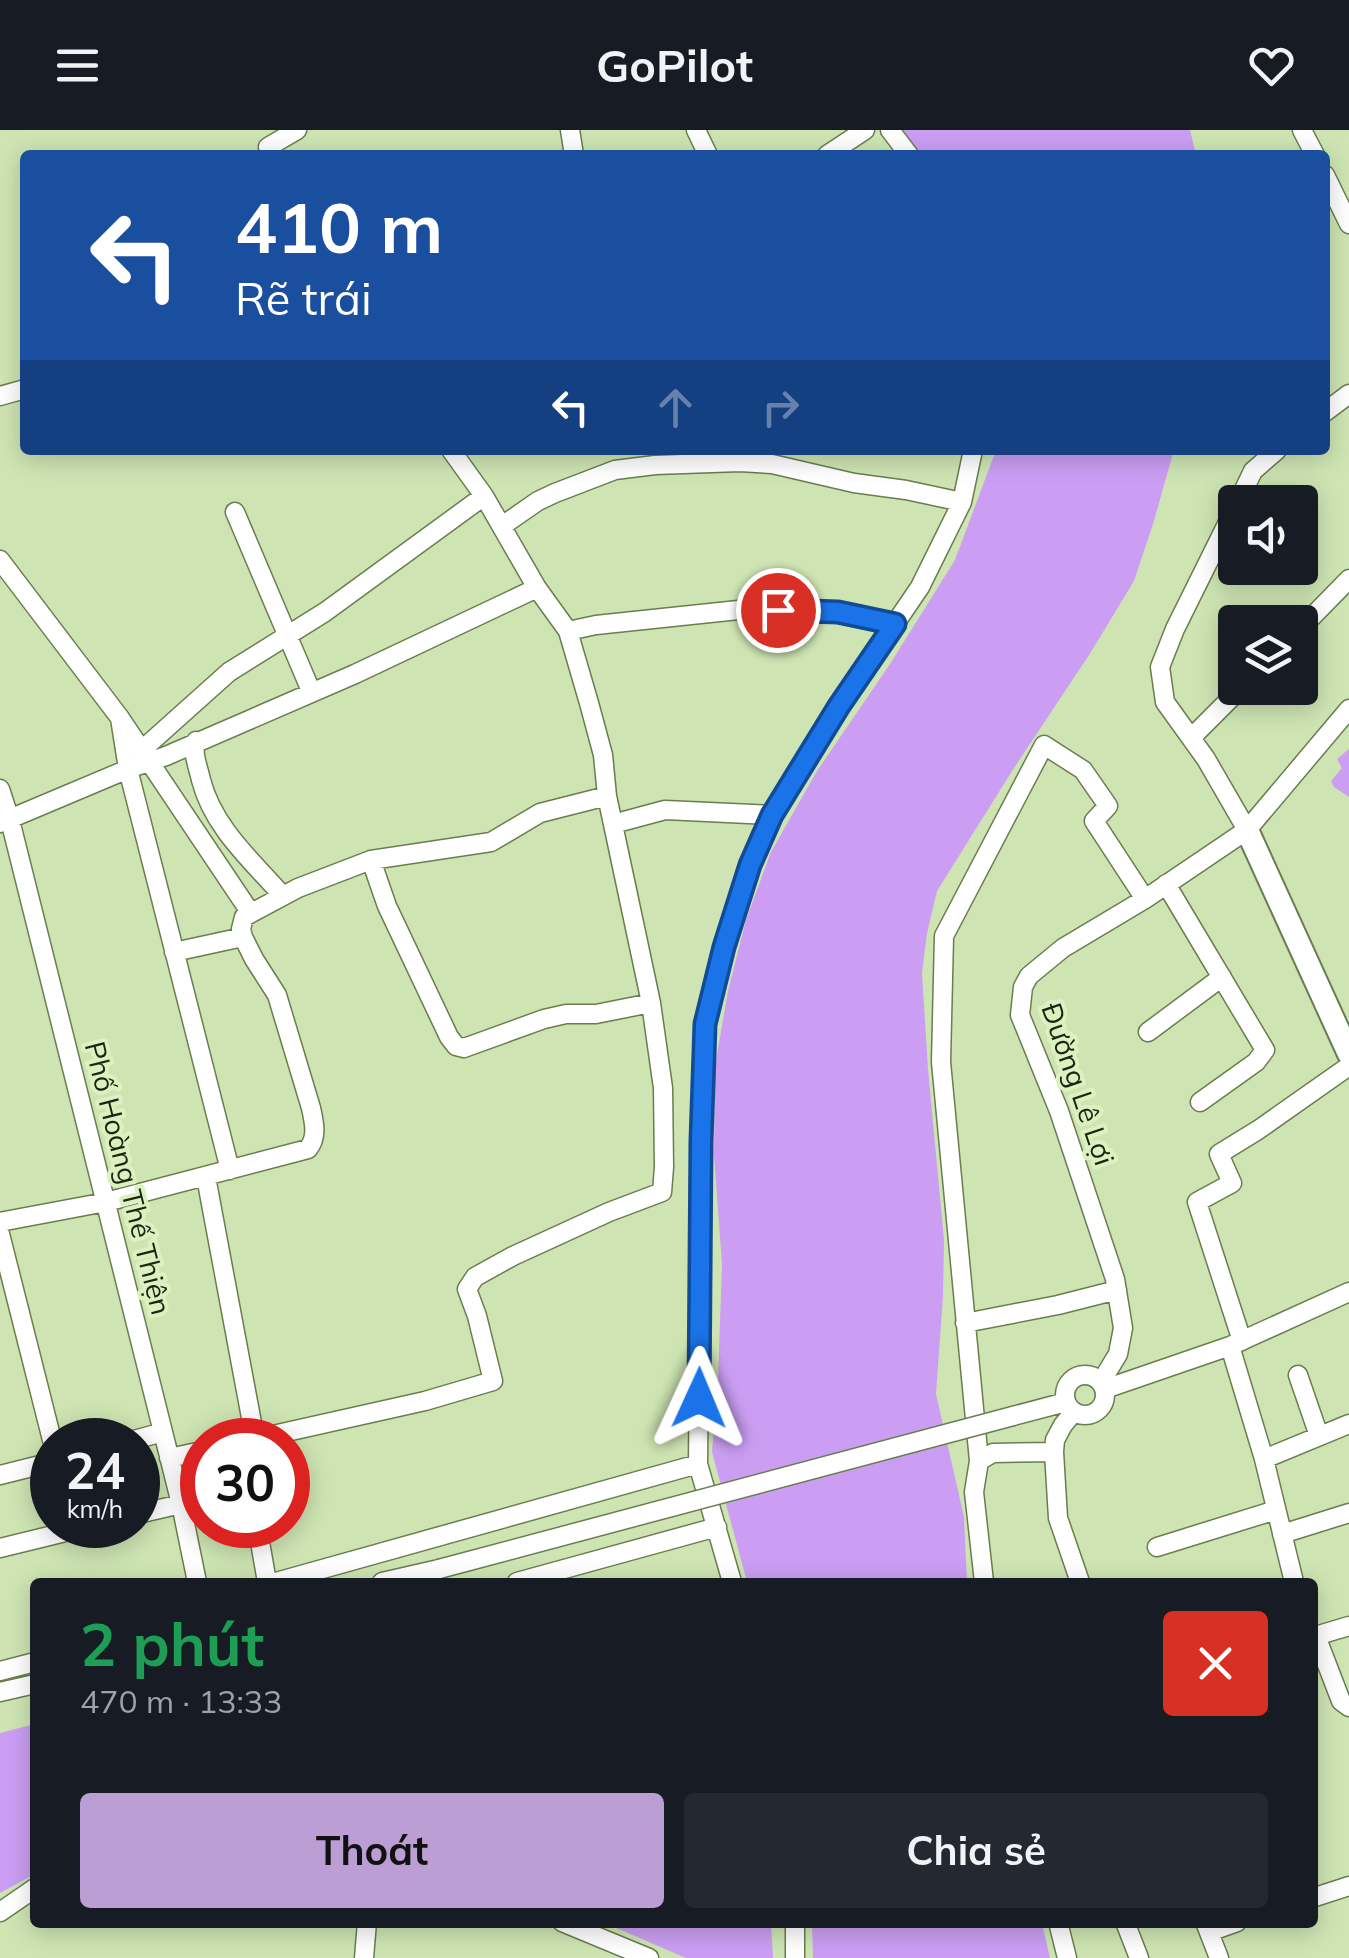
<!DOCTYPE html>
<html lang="vi">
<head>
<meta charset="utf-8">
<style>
	body { margin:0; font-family:Mulish,sans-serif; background:#242831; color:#f1f3f6; height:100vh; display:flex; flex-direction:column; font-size:38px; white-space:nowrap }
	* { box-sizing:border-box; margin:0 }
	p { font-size:32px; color:#9ea1a6 }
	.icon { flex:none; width:55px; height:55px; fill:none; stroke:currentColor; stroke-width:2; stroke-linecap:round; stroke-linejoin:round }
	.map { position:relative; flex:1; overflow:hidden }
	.drawer { position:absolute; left:30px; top:1448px; width:1288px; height:350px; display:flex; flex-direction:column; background:#171b24; border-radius:10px; box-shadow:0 5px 25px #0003 }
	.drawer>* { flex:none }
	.banner { position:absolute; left:20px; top:20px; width:1310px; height:305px; border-radius:10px; box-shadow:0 5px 25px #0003; background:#1a4fa0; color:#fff; overflow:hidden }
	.tools { position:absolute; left:1218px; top:355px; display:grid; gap:20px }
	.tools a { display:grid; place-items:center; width:100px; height:100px; border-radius:10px; background:#171b24; box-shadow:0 5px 25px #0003; font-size:50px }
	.speed { position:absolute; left:30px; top:1288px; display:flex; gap:20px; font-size:50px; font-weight:700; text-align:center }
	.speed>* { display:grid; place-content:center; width:130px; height:130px; border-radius:50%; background:#171b24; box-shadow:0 5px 25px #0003; line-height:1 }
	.speed small { font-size:25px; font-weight:400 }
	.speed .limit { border:15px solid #d22; background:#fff; color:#111 }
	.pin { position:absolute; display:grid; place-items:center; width:85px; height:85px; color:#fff; margin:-42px; border:5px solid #fff; border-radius:50%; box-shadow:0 2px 10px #0007 }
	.me { position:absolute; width:110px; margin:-55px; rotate:1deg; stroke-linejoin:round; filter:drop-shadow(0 0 8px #0008) }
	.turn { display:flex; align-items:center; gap:35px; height:210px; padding:0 50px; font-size:45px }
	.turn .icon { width:130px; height:130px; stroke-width:2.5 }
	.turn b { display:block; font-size:70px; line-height:85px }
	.lanes { display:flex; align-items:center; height:95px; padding:0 50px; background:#0003; justify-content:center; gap:50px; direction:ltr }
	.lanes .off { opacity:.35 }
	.round { display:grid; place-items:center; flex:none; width:105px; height:105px; border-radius:10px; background:#242831 }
	.summary { display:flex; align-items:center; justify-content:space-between; height:170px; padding:0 50px }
	h1 { font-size:60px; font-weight:700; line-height:75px; color:#1e9e55 }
	.action { display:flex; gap:20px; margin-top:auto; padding:20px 50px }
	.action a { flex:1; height:115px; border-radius:10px; background:#bb9ed4; color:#111; font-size:40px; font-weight:700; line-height:115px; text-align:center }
	.action a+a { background:#242831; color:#f1f3f6 }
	header { display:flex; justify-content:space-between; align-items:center; height:130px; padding:0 50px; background:#171b24; font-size:45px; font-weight:700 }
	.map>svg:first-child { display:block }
	.water { fill:#cb9ef3 }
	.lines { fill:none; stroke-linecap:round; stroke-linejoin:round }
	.minor-casing { stroke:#697d4f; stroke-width:21 }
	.major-casing { stroke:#697d4f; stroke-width:26 }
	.minor { stroke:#fff; stroke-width:18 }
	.major { stroke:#fff; stroke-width:22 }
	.minor-bridge-casing { stroke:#697d4f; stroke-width:21; stroke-linecap:butt }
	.minor-bridge { stroke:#fff; stroke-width:18 }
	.route-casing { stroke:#114b97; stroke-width:25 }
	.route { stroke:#1a73e8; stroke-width:18 }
	.labels { text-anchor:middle; stroke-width:8; stroke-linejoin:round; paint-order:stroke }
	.street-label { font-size:28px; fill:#1c2411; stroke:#dbf2c0 }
</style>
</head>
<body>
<header><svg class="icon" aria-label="menu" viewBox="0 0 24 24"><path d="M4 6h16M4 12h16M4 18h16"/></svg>GoPilot<svg class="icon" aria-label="heart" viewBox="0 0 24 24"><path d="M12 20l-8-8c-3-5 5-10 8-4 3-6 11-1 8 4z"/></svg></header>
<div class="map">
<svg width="1349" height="1828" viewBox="0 0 1349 1828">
	<rect width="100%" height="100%" fill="#cee5b3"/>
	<path class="water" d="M901 0H1190L1196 25H922Z
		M996 320H1174L1153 394 1134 451 1089 525 1014 638 937 761 927 803 922 843 928 939 944 1110 943 1166 936 1264 964 1387 967 1452H747L712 1322 718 1250 722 1134 714 1025 715 936 728 861 746 790 771 722 817 641 890 534 955 430Z
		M1349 619V667L1334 657 1331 651 1342 638 1337 629Z
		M35 1594V1744L0 1763V1603Z
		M605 1793H771L773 1828H686Z
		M812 1793H1042L1050 1828H813Z"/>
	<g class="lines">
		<g class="minor-casing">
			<path id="minor" d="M570 0 574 25
				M696 0 708 25
				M890 0 909 25
				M1302 0 1315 25
				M268 17 297 0
				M827 25 865 0
				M1325 45 1349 94
				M0 266 25 259
				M1325 282 1349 264
				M1238 372 1253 341 1277 320
				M1235 378 1175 499 1160 537 1165 572 1206 629 1247 700
				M235 382 311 561
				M502 396 538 371 555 363 615 340 655 335 740 332 772 334 854 353 906 360 962 372
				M0 430 120 588 250 782
				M1300 499 1349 449
				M568 501 596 495 748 479 839 482 895 494
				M120 588 128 639 230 1040
				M1191 608 1241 558
				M196 611C192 624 198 636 201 650 213 697 251 730 282 765
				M143 619 229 542 325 482 484 366
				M0 659 10 690 181 1374 197 1452
				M0 693 128 639 166 626 355 544 537 458
				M613 694 665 680 772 685
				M371 730 387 776 449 907 456 916 464 918 544 889 566 884H596L651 873
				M1166 754 1265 920 1256 932 1200 972
				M174 822 243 807
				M1148 902 1222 847
				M206 1047 255 1309
				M0 1092 106 1072 308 1019C318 1007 314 992 311 978L277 865 254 829 243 807 241 799 244 787 298 758 371 730 491 712 540 683 607 666
				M0 1104 52 1310
				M965 1193 1058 1175 1117 1160
				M1242 1211 1197 1072 1232 1053 1219 1024 1258 1000 1349 936
				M1230 1216 1264 1329 1294 1452
				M1065 1265a20 20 0 1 1 40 0a20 20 0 1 1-40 0Z
				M1298 1245 1319 1306
				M1101 1252 1118 1224 1123 1198 1115 1149 1059 981 1020 885 1023 857 1029 846 1063 818 1145 769 1247 700 1349 579
				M1105 1259 1230 1216 1349 1162
				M1074 1282 1063 1295 1055 1310 1054 1322 1058 1388 1080 1452
				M1013 1286 1066 1272
				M134 1310 163 1302
				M251 1310 425 1271 493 1251 477 1186 467 1159 475 1147 513 1126 609 1082 662 1062 664 1037 663 958 651 873 607 666 603 625 589 573 568 501 537 458 484 366 451 320
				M169 1328 202 1321
				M1264 1329 1349 1294
				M979 1331 993 1323 1054 1322
				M0 1345 52 1332
				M138 1384 181 1374
				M257 1395 267 1452
				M1282 1404 1349 1383
				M1157 1417 1276 1380
				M0 1418 94 1395
				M276 1452 698 1334
				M382 1452 439 1439
				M517 1452 717 1397
				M732 1452 698 1334 701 1046 705 894 723 817 750 735 772 685 839 576 920 457 962 372 973 320
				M984 1452 974 1362 979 1331 941 932 944 806 1044 615 1083 640 1108 676 1094 691 1145 769
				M1316 1506 1341 1571 1349 1577
				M1312 1507 1349 1496
				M0 1541 35 1532
				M0 1562 35 1554
				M1312 1768 1349 1756
				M0 1782 35 1758
				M562 1792 649 1828
				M1058 1792 1067 1828
				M1125 1792 1139 1828
				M1205 1792 1219 1828
				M1209 1802 1237 1792
				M364 1828 367 1792
				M795 1828V1792"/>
		</g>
		<g class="major-casing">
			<path id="major" d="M1247 700 1349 924"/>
		</g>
		<use href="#minor" class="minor"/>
		<use href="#major" class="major"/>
		<g class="minor-bridge-casing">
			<path id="minor-bridge" d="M439 1439 1013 1286"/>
		</g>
		<use href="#minor-bridge" class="minor-bridge"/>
	</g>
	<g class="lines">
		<g class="route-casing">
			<path id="route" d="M699 1268 701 1011 705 894 724 817 750 735 772 685 839 576 895 494 838 482 778 480"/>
		</g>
		<use href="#route" class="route"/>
	</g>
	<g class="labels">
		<g class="street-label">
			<text transform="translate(1078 954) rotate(71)" y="10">Đường Lê Lợi</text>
			<text transform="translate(128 1048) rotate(76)" y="10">Phố Hoàng Thế Thiện</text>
		</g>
	</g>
</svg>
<div class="tools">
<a><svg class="icon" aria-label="sound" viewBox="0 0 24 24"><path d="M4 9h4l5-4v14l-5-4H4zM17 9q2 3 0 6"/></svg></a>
<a><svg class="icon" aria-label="layers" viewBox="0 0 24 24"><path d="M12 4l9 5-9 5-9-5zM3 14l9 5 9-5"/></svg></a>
</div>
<div class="speed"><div>24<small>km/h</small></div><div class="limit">30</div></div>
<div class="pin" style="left:778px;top:480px;background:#d93025"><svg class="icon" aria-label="arrive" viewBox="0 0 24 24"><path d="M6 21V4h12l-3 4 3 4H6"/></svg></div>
<svg class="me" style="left:699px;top:1268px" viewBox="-20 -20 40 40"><path d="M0-17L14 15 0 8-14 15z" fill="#1a73e8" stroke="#fff" stroke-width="4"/></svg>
<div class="banner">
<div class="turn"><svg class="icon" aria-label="left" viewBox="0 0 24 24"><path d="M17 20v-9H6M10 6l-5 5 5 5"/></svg><div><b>410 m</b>Rẽ trái</div></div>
<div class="lanes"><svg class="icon" aria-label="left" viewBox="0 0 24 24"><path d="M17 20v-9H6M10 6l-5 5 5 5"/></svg><svg class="icon off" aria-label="ahead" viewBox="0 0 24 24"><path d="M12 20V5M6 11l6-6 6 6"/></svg><svg class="icon off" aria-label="right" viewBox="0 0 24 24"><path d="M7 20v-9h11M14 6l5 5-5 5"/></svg></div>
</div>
<section class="drawer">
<div class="summary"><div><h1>2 phút</h1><p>470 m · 13:33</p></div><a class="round" style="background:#d93025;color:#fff"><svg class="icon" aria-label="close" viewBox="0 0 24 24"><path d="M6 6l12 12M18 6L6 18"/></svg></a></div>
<div class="action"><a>Thoát</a><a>Chia sẻ</a></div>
</section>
</div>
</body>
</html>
